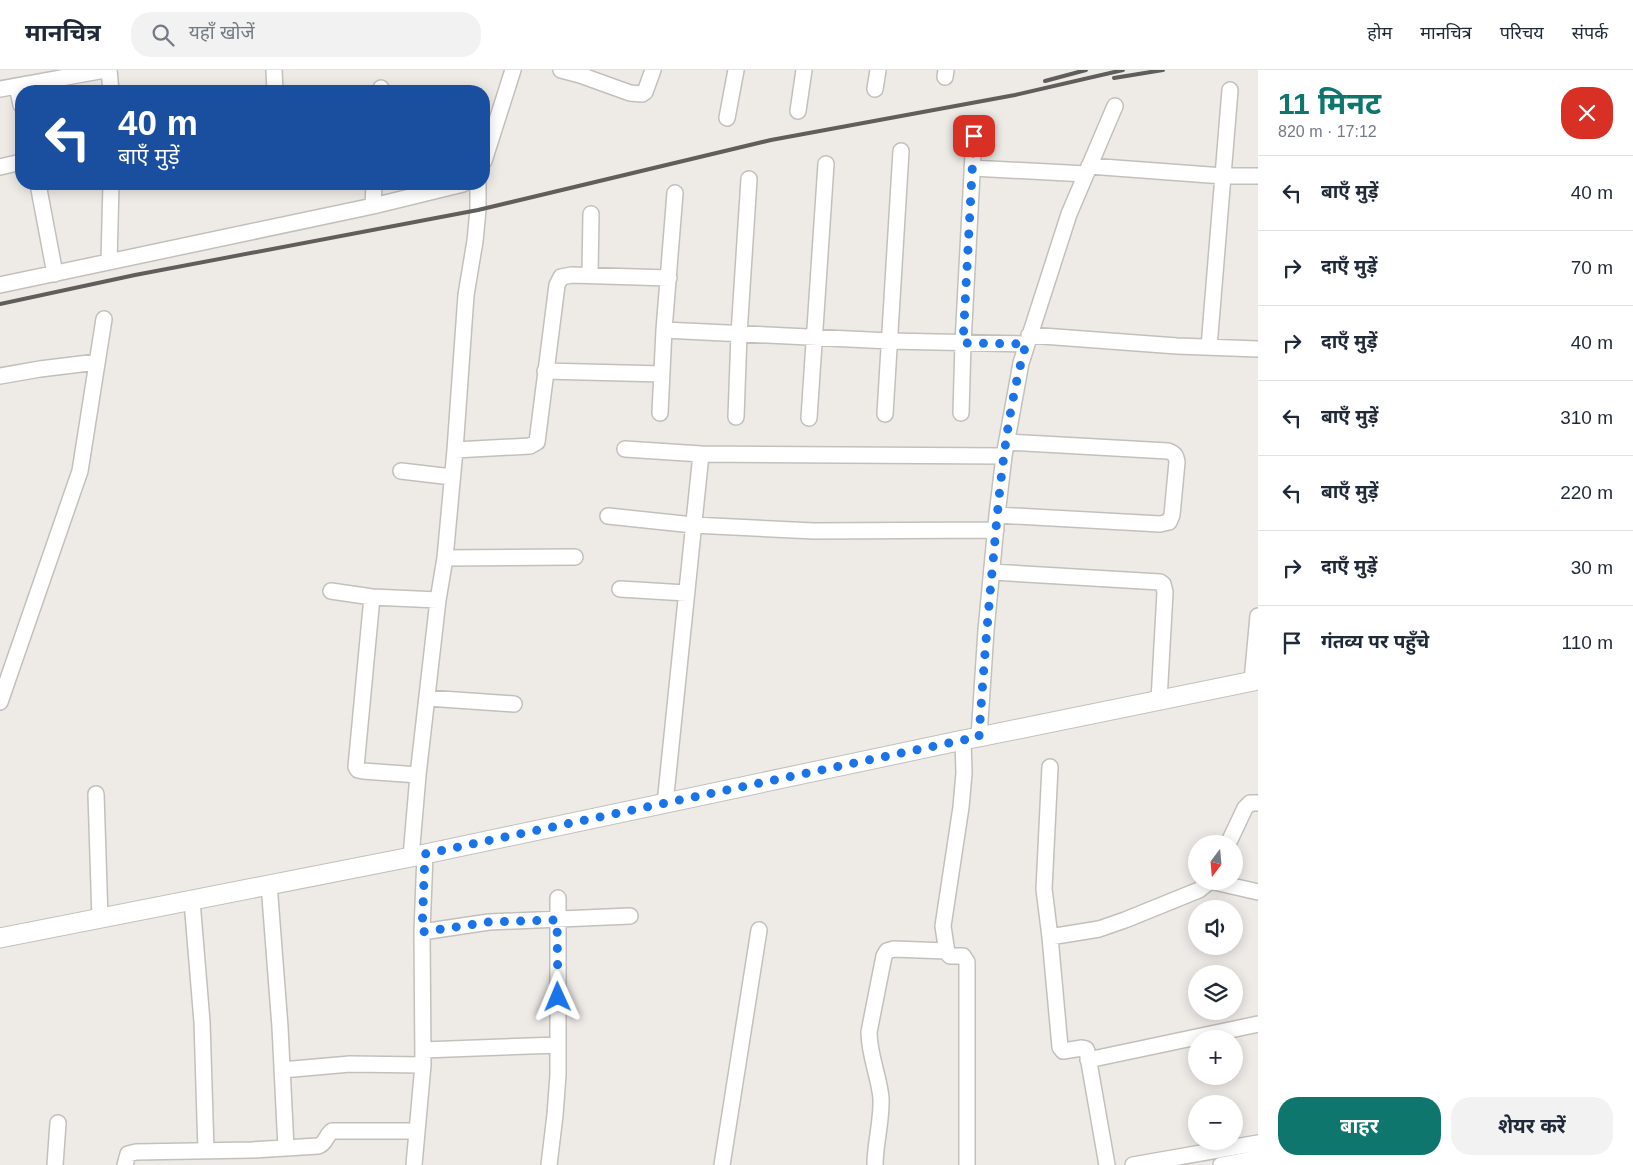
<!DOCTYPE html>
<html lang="hi">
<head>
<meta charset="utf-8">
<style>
	body { margin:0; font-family:Arial,"Noto Sans Devanagari",sans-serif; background:#f2f2f3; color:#1f2937; height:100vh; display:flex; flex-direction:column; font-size:19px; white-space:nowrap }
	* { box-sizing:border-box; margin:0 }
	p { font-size:16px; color:#747a83 }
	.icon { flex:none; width:28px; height:28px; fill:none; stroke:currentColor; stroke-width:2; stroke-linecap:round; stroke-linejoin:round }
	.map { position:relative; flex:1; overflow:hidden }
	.side { display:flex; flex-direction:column; background:#fff; width:375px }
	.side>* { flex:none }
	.guide { position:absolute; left:15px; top:15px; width:475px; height:105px; border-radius:20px; box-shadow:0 2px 12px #0003; background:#1a4fa0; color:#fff; overflow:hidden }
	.needle { width:32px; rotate:196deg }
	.controls { position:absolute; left:1188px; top:765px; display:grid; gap:10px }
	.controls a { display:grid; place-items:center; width:55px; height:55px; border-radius:50%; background:#fff; box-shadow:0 2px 12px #0003; font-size:25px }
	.pin { position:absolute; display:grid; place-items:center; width:42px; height:42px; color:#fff; margin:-21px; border-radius:10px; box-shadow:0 2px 8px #0006 }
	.me { position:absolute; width:55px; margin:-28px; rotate:359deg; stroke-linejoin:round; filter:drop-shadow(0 0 4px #0008) }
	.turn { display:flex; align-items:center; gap:18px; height:105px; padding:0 20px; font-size:22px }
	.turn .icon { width:65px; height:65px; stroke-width:2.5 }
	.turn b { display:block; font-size:35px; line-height:42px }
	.round { display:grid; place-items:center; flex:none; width:52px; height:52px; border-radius:20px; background:#f2f2f3 }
	.summary { display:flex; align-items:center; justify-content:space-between; height:85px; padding:0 20px }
	h1 { font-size:30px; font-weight:700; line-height:38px; color:#0f766e }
	.primary-button { display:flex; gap:10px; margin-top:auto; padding:10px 20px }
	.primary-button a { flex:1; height:58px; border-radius:20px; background:#0f766e; color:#fff; font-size:20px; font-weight:700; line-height:58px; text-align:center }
	.primary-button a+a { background:#f2f2f3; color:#1f2937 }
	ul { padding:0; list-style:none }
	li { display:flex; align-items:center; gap:15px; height:75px; padding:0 20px; border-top:1px solid #e0e1e3 }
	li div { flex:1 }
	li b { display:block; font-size:19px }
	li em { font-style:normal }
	header { display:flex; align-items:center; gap:30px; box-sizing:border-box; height:70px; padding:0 25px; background:#fff; border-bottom:1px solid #e0e1e3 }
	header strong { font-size:24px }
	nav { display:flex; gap:28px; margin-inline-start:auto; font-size:18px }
	.search { width:350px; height:45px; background:#f2f2f3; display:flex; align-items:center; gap:12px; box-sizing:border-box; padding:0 18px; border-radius:20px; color:#747a83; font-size:19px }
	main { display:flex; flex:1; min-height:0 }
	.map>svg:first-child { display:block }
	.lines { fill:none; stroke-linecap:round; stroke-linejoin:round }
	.minor-casing { stroke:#c3c0bc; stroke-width:18 }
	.major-casing { stroke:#c3c0bc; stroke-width:21 }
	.minor { stroke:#fff; stroke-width:15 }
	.major { stroke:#fff; stroke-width:19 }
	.rail { stroke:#5f5e5b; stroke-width:4 }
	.route { stroke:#1a73e8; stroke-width:9; stroke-dasharray:0 16.2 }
</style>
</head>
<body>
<header>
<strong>मानचित्र</strong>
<div class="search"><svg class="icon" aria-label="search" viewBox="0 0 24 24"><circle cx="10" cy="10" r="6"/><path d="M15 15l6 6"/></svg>यहाँ खोजें</div>
<nav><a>होम</a><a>मानचित्र</a><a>परिचय</a><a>संपर्क</a></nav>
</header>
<main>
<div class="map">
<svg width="1258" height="1095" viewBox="0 0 1258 1095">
	<rect width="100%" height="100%" fill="#eeebe7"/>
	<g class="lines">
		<g class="minor-casing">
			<path id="minor" d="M109 0 111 21
				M274 0 275 21
				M561 0 580 5 630 23 642 24 645 22 653 0
				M945 7 946 0
				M17 16 21 35
				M0 19 105 0
				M875 19 878 0
				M381 21V18
				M798 41 804 0
				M727 48 736 0
				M484 91 513 0
				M1089 96 1223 106H1258
				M0 97 21 92
				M972 98 1086 104
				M38 114 55 204
				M373 136 374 114
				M109 192 111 114
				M590 205 591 144
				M0 215 373 136 463 114
				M664 260 890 271 1027 274
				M1029 265 1177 276 1258 279
				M1209 277 1230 20
				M545 301 662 304
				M0 306 40 299 97 292
				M660 343 664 260 675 123
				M961 343 963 273 974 66
				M885 344 901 81
				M736 347 739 264 749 109
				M809 348 826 94
				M625 379 701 384 1004 386
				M455 380 530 376 537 372 557 215 561 207 572 205 669 208
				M401 401 452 407
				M997 445 1160 454 1169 452 1172 445 1177 392C1176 385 1174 383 1168 381L1007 372
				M608 446 693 455 814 461 996 460
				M445 488 575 487
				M992 502 1160 512 1163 514 1165 522 1159 630
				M620 519 686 523
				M331 521 372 527 438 530
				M372 527 356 697 358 700 363 701 418 705
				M1252 611 1258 546
				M427 628 514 634
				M0 632 80 401 104 249
				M979 667 986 560 997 445 1004 386 1021 293 1069 144 1115 36
				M963 670 964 703 961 737 943 856 947 883 950 886H963L967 892V1095
				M1050 697 1044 819 1050 867 1060 977 1063 981 1082 978 1086 979 1087 981 1107 1095
				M96 724 100 849
				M665 734 701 384
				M1228 774 1245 738 1250 733H1258
				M411 787 418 705 438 530 445 488 455 380 466 225 475 171 478 140V114
				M1210 811 1258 822
				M269 814 280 957 286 1078
				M192 831 202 952 206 1081
				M422 862 489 852 630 846
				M1050 867 1099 859 1125 850 1199 820 1210 811
				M423 980 558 975
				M1088 990 1258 954
				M282 1000 350 994 423 995
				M55 1095 58 1053
				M125 1095 128 1084 136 1082 252 1080 318 1076C326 1074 326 1065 332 1061H417
				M414 1095 423 995 422 862 425 784
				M549 1095 555 1045 558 1005V828
				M722 1095 759 860
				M875 1095C875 1073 882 1051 881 1028 879 1006 869 985 869 962L884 886 887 881 894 879 946 881
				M1133 1095 1258 1073
				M1221 1095 1258 1088"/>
		</g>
		<g class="major-casing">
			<path id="major" d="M0 868 411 787 963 670 979 667 1258 610"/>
		</g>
		<use href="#minor" class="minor"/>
		<use href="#major" class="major"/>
		<path class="rail" d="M1114 8 1163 0
			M1045 11 1086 0
			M0 234 135 205 478 140 771 70 1015 25 1123 0"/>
	</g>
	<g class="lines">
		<path class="route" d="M558 927 557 850 489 852 422 862 425 784 963 670 979 667C983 605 988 543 994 481 1000 412 1007 341 1026 274L963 273 974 66"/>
	</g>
</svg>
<div class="controls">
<a><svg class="needle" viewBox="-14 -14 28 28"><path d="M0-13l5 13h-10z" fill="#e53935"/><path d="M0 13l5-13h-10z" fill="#747a83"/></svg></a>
<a><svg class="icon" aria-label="sound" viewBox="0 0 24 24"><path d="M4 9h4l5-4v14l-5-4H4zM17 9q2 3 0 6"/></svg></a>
<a><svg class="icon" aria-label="layers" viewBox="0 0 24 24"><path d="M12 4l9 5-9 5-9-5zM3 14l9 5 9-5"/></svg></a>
<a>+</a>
<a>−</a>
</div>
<div class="pin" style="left:974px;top:66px;background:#d93025"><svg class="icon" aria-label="arrive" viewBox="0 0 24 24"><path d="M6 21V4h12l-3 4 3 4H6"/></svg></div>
<svg class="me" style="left:558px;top:927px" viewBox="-20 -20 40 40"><path d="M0-17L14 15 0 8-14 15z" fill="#1a73e8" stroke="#fff" stroke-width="4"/></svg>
<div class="guide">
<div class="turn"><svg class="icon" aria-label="left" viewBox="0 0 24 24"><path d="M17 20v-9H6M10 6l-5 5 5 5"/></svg><div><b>40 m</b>बाएँ मुड़ें</div></div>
</div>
</div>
<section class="side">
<div class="summary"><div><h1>11 मिनट</h1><p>820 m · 17:12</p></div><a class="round" style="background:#d93025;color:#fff"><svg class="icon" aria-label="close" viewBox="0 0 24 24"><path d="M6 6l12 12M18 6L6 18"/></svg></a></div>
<ul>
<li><svg class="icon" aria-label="left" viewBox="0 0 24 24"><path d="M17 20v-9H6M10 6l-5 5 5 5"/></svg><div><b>बाएँ मुड़ें</b></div><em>40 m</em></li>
<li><svg class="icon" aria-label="right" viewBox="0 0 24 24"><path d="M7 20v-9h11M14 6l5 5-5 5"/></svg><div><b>दाएँ मुड़ें</b></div><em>70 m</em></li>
<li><svg class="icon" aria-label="right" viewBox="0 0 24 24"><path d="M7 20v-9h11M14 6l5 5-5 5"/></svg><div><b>दाएँ मुड़ें</b></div><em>40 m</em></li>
<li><svg class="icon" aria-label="left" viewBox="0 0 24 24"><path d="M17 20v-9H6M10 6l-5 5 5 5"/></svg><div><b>बाएँ मुड़ें</b></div><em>310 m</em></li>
<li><svg class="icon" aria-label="left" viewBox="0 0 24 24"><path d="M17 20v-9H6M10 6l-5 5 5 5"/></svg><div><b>बाएँ मुड़ें</b></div><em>220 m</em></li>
<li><svg class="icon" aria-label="right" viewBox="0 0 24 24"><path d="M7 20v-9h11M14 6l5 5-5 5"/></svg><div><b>दाएँ मुड़ें</b></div><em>30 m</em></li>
<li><svg class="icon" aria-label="arrive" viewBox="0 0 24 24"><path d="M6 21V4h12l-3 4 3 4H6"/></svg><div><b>गंतव्य पर पहुँचे</b></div><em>110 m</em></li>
</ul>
<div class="primary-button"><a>बाहर</a><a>शेयर करें</a></div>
</section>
</main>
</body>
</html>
